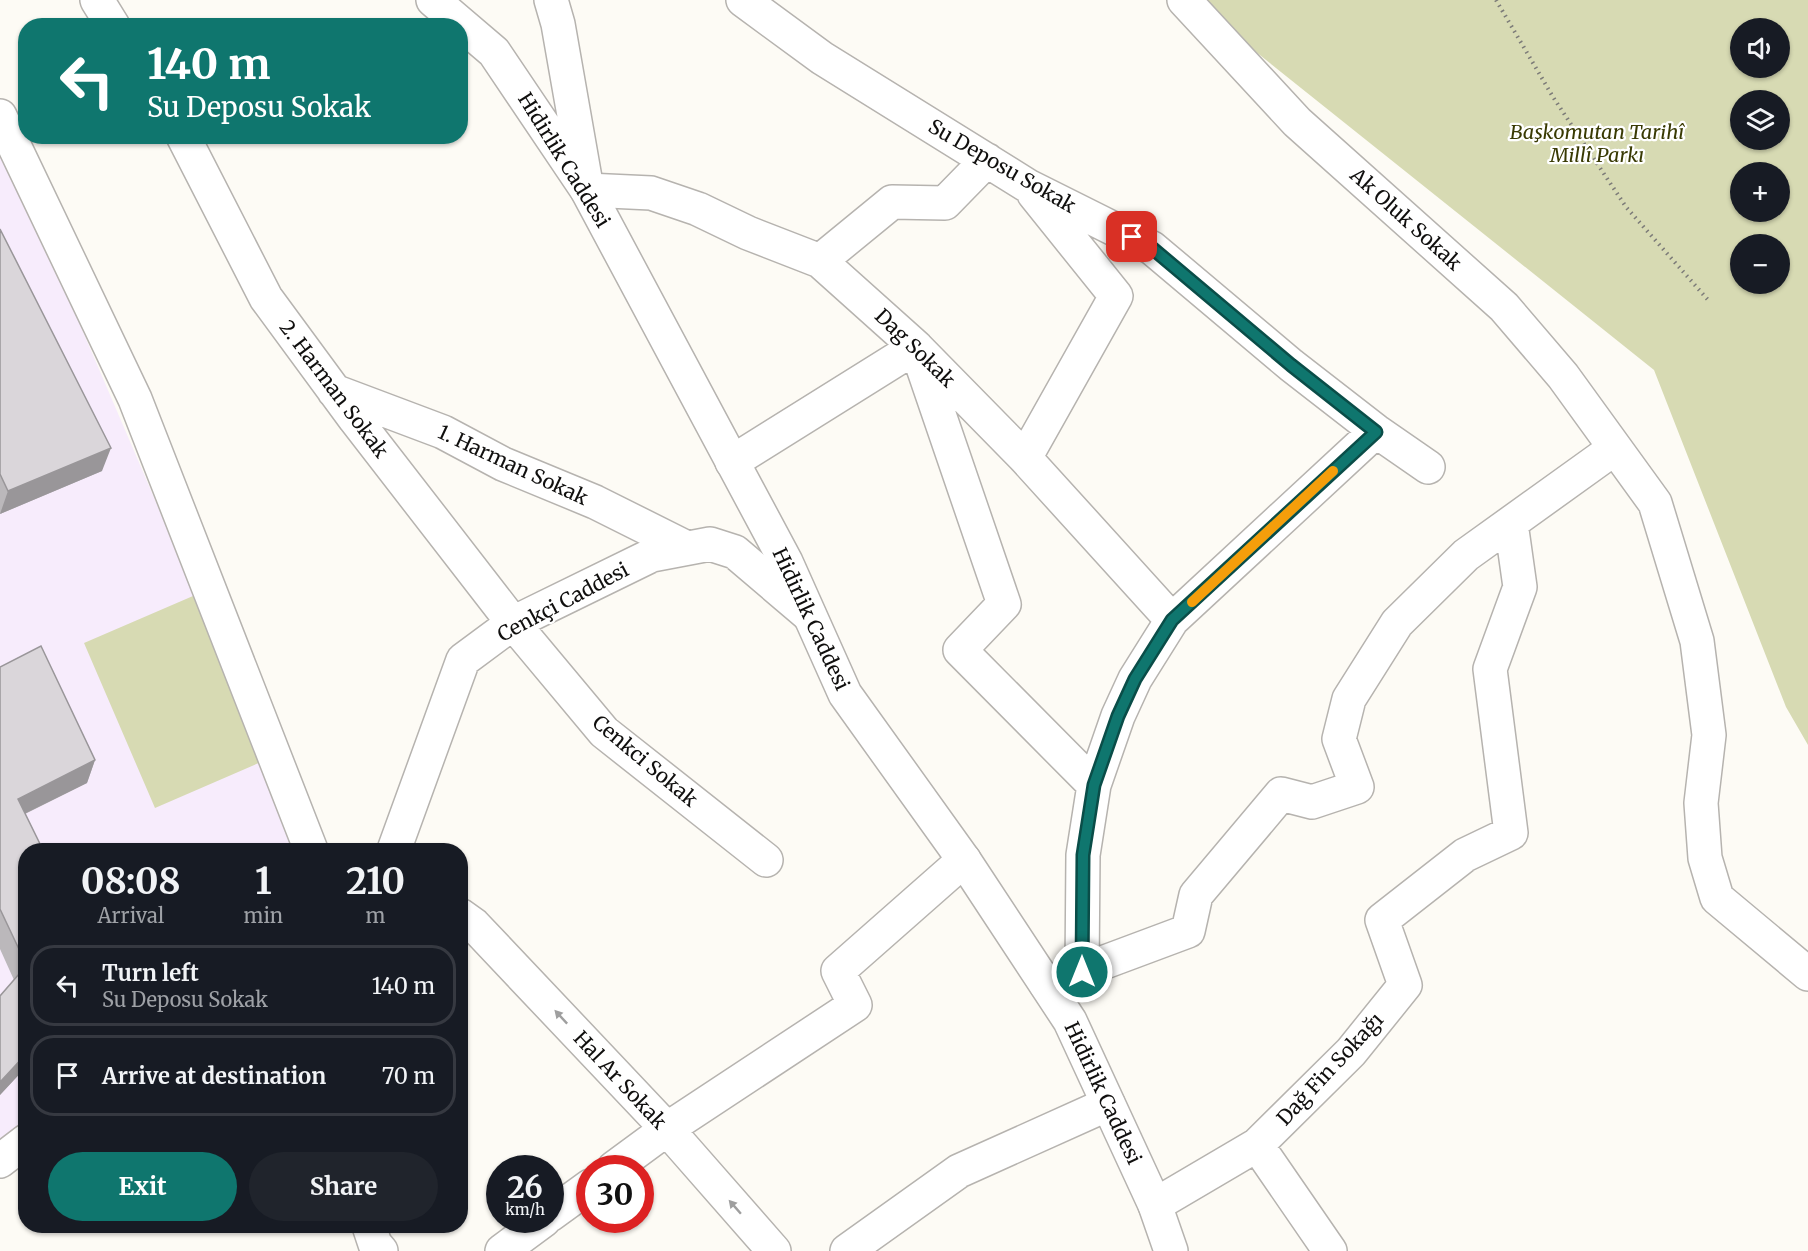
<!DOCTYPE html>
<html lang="en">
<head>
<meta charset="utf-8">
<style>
	body { margin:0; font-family:Merriweather,serif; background:#20242c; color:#f1f3f6; height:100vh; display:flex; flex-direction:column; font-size:22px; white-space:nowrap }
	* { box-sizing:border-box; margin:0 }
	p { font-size:20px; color:#9ea1a6 }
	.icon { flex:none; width:33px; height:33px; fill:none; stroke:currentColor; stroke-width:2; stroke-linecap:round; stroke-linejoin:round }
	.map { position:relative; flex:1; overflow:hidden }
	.panel { position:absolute; left:18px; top:843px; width:450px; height:390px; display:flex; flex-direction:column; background:#171b24; border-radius:24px; box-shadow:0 2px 4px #0004 }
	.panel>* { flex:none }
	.guide { position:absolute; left:18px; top:18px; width:450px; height:126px; border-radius:24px; box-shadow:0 2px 4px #0004; background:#0f766e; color:#fff; overflow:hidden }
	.tools { position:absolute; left:1730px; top:18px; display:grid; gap:12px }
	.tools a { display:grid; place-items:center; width:60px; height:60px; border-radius:50%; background:#171b24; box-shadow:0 2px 4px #0004; font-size:30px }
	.speed { position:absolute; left:486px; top:1155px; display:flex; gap:12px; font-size:30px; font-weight:700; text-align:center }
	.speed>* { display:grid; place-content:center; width:78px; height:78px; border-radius:50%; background:#171b24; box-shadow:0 2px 4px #0004; line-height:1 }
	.speed small { font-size:15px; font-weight:400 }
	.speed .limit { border:9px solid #d22; background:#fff; color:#111 }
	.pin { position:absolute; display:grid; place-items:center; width:51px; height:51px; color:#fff; margin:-26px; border-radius:12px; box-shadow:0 3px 9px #0006 }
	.me { position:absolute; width:66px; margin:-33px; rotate:0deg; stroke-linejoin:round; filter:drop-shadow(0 0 4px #0008) }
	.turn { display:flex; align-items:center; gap:21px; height:126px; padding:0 30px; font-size:27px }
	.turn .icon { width:78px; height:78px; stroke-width:2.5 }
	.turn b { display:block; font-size:42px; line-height:51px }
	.eta { display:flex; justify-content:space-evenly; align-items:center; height:102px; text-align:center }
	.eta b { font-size:36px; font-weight:700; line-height:42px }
	.action { display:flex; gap:12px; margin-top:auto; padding:12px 30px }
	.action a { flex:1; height:69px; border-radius:36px; background:#0f766e; color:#fff; font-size:24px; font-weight:700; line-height:69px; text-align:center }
	.action a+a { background:#20242c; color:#f1f3f6 }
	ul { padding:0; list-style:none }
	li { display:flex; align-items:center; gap:18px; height:81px; margin:0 12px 9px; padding:0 18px; border:3px solid #363941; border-radius:24px }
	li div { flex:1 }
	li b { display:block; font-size:22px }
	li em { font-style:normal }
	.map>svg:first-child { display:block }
	.education { fill:#f7ecfc }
	.park { fill:#d7dab3; fill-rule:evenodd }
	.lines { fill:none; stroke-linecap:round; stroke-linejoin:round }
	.street-casing { stroke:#b6b3af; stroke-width:36 }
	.secondary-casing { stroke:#b6b3af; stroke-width:36 }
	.path { stroke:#7c7b78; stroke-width:4; stroke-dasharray:1.5 4.5; stroke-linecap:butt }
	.street { stroke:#fff; stroke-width:33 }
	.secondary { stroke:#fff; stroke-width:33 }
	.wall { fill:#bbb8bb }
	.shaded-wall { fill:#999699 }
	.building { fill:#dad6da; stroke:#999699; stroke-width:1.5 }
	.oneway { fill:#9f9f9f }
	.route-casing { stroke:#0a4d48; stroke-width:15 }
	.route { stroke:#0f766e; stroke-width:10 }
	.slow { stroke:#f59e0b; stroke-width:10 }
	.labels { text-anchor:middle; stroke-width:4.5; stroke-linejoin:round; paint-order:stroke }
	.park-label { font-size:20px; font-style:italic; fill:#393a03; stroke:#fff }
	.street-label { font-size:20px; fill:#100f0e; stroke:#fff }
</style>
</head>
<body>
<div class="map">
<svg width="1808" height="1251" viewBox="0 0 1808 1251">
	<rect width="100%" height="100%" fill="#fdfbf5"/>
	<path class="education" d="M0 138 305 850H26L25 1126 0 1145Z"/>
	<path class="park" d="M1191 0H1808V745L1786 707 1654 370ZM1740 28H1779V68H1740ZM1740 100H1779V140H1740ZM1740 172H1779V212H1740ZM1740 244H1779V284H1740Z
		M193 596 261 762 155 808 84 643Z"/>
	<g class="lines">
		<g class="street-casing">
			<path id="street" d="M97 0 113 26
				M743 0 822 58 1028 186 1152 248 1291 365 1376 431 1428 467
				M1184 0 1297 122 1504 307 1563 376 1655 503 1697 641 1709 735 1701 803 1705 858 1717 898 1808 974
				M0 116 135 399 311 850
				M183 136 266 298 355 419 513 623 604 732 766 860
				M587 190 651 193 698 209 748 233 820 261 916 347 1025 458 1172 620
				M820 261 892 202 945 203 987 160
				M334 391 443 432 503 464 595 502 687 548
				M1025 458 1116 296 1034 194
				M732 462 916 347 1004 604 960 650 1094 785
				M394 850 463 660 513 623 652 555 710 544 735 552 809 615
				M460 915 474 925 667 1129 774 1251
				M1082 972 1083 855 1094 785 1118 716 1135 679 1172 620 1376 431
				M1046 984 1188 931 1196 895 1281 794 1312 802 1357 787 1339 739 1349 699 1397 623 1466 555 1615 448
				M1257 1145 1330 1251
				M0 1161 26 1141
				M614 1168 667 1129 855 1005 838 971 964 860
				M1155 1205 1257 1145 1351 1052 1405 985 1382 920 1465 855 1511 833 1490 669 1520 587 1511 523
				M550 1215 590 1186
				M369 1226 375 1244 381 1251
				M502 1251 544 1220
				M847 1251 959 1171 1108 1104"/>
		</g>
		<g class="secondary-casing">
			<path id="secondary" d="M433 0 494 52 587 190 786 562 845 694 964 860 1070 1021 1155 1205 1171 1251
				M551 0 558 24 585 178"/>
		</g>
		<path class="path" d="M1496 0 1553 97 1626 207 1709 301"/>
		<use href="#street" class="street"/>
		<use href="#secondary" class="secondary"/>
	</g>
	<path class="wall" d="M0 229 102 471 0 514Z
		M0 667 95 760 87 783 25 814 26 1067 0 1095V996L14 980 0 949Z"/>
	<path class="shaded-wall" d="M111 448 102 471 0 514 8 491Z
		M95 760 87 783 10 821 18 799Z
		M26 1054V1067L0 1095V1082Z"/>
	<path class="building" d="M0 229 111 448 8 491 0 474Z
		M41 646 95 760 18 799 43 850H26V964L0 909V667Z
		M26 966V1054L0 1082V996Z"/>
	<defs><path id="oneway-solid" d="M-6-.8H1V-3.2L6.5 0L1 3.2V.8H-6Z" transform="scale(1.5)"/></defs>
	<g class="oneway">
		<use href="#oneway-solid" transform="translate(561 1017) rotate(-133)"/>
		<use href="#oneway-solid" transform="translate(735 1207) rotate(-131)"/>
	</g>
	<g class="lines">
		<g class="route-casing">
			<path id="route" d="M1082 972 1083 855 1094 785 1118 716 1135 679 1172 620 1376 432 1291 365 1152 248 1132 237"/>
		</g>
		<use href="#route" class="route"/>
		<path class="slow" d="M1192 602 1333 471"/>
	</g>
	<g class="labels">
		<g class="park-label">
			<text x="1597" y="139">Başkomutan Tarihî<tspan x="1597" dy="23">Millî Parkı</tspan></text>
		</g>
		<g class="street-label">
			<text transform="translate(564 160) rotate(58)" y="7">Hidirlik Caddesi</text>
			<text transform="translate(1002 166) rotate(30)" y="7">Su Deposu Sokak</text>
			<text transform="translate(1406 219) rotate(42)" y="7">Ak Oluk Sokak</text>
			<text transform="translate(915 348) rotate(44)" y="7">Dag Sokak</text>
			<text transform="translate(334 389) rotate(53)" y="7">2. Harman Sokak</text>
			<text transform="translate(513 465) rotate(25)" y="7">1. Harman Sokak</text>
			<text transform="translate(563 602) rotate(-28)" y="7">Cenkçi Caddesi</text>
			<text transform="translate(811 619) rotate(65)" y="7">Hidirlik Caddesi</text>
			<text transform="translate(645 761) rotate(40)" y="7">Cenkci Sokak</text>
			<text transform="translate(1330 1069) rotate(-47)" y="7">Dağ Fin Sokağı</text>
			<text transform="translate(620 1080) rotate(47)" y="7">Hal Ar Sokak</text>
			<text transform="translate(1103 1093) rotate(65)" y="7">Hidirlik Caddesi</text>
		</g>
	</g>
</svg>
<div class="tools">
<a><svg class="icon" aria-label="sound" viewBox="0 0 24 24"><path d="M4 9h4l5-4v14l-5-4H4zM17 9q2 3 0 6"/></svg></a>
<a><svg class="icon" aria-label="layers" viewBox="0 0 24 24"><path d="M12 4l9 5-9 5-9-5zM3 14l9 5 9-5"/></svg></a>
<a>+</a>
<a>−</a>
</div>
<div class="speed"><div>26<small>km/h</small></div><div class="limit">30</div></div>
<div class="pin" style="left:1132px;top:237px;background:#d93025"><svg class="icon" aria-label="arrive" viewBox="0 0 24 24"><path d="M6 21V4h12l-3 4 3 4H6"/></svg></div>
<svg class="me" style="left:1082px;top:972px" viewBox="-20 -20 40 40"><circle r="17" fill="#0f766e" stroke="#fff" stroke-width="3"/><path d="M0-11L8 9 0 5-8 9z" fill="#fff"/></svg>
<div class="guide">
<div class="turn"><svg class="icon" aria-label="left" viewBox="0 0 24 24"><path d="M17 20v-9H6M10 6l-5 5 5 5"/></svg><div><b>140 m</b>Su Deposu Sokak</div></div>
</div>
<section class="panel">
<div class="eta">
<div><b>08:08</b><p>Arrival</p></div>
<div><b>1</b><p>min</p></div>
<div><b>210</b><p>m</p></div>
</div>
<ul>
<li><svg class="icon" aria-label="left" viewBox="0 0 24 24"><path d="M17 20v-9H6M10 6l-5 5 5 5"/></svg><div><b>Turn left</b><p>Su Deposu Sokak</p></div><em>140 m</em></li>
<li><svg class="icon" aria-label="arrive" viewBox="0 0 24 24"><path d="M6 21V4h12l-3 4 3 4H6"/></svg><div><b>Arrive at destination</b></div><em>70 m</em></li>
</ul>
<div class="action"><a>Exit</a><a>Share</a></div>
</section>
</div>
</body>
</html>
